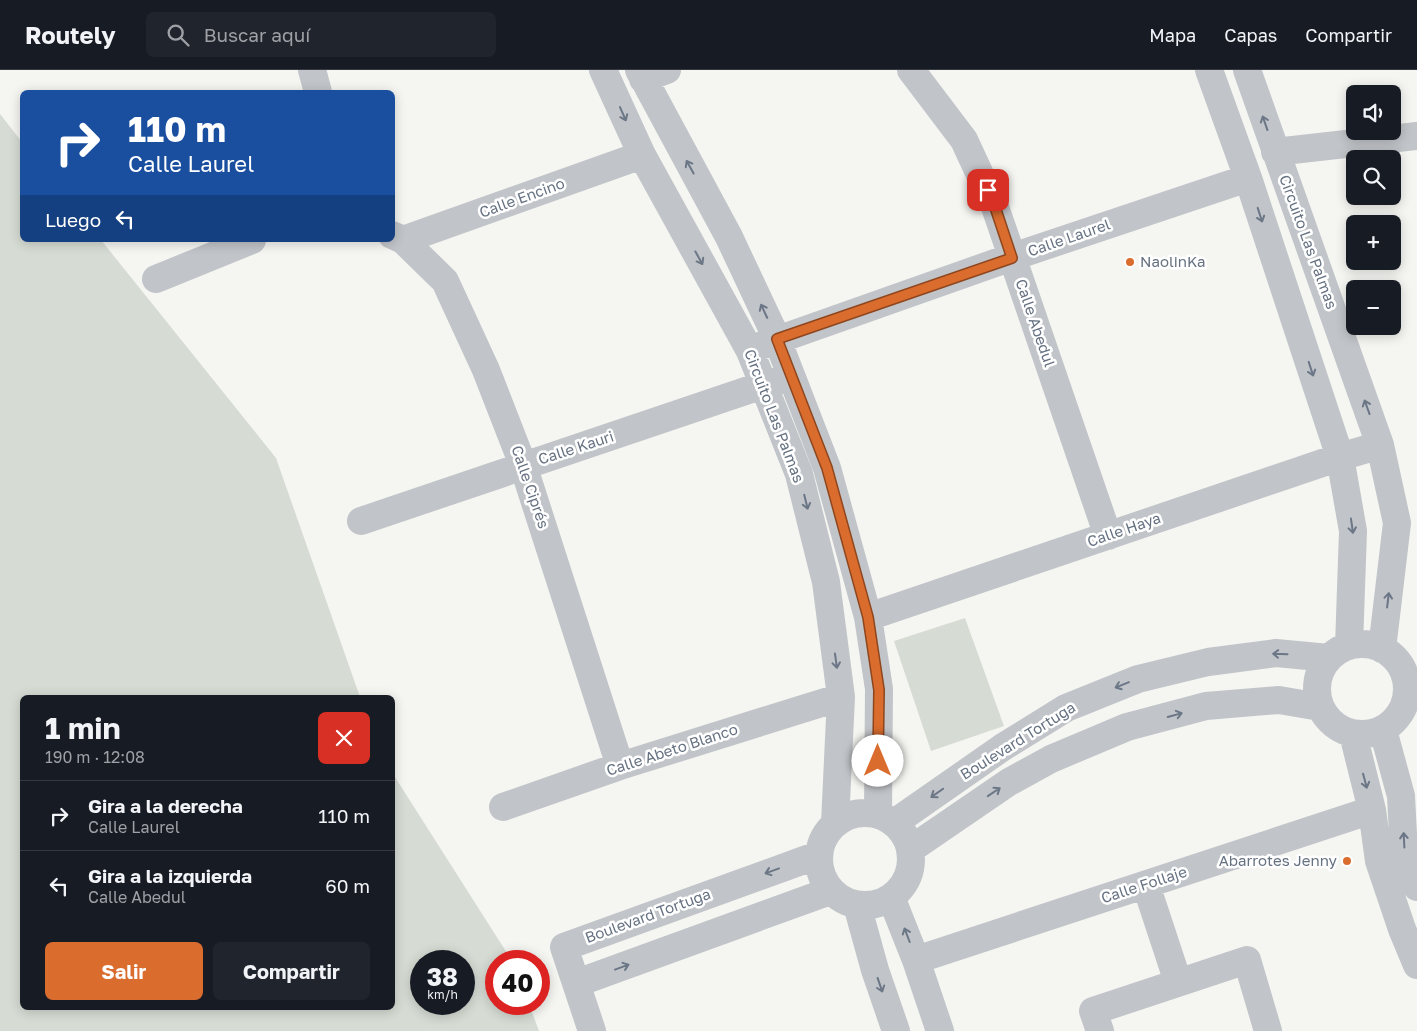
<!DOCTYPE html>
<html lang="es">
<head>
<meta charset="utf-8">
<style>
	body { margin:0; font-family:"Golos Text",sans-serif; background:#20242c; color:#f1f3f6; height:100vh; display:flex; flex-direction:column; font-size:19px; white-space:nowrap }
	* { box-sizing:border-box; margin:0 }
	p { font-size:16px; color:#9ea1a6 }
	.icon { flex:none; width:28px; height:28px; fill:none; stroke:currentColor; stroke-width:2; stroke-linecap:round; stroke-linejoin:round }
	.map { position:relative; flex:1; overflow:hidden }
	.drawer { position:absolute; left:20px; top:625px; width:375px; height:315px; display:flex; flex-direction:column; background:#171b24; border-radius:8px; box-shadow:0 2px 12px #0003 }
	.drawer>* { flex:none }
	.banner { position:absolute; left:20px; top:20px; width:375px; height:152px; border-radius:8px; box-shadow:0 2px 12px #0003; background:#1a4fa0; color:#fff; overflow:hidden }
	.buttons { position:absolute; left:1346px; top:15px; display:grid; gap:10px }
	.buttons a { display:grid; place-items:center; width:55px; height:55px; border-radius:8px; background:#171b24; box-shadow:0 2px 12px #0003; font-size:25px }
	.speed { position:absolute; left:410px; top:880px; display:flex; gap:10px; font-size:25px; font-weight:700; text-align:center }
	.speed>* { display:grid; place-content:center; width:65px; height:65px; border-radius:50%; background:#171b24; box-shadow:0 2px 12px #0003; line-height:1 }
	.speed small { font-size:12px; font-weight:400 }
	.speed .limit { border:8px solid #d22; background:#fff; color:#111 }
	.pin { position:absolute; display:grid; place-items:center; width:42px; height:42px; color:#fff; margin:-21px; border-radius:10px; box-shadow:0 2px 8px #0006 }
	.me { position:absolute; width:55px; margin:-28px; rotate:0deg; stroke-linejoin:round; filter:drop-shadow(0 0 4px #0008) }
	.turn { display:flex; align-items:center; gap:18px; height:105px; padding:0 25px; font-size:22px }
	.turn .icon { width:65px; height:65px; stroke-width:2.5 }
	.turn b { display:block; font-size:35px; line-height:42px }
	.then { display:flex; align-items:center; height:48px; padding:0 25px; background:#0003; gap:10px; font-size:19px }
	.round { display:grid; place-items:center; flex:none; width:52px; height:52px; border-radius:8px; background:#20242c }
	.summary { display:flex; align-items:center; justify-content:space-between; height:85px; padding:0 25px }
	h1 { font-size:30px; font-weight:700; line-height:38px }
	.cta { display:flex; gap:10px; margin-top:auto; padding:10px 25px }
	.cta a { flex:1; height:58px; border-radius:8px; background:#da6c2e; color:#fff; font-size:20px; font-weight:700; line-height:58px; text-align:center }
	.cta a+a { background:#20242c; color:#f1f3f6 }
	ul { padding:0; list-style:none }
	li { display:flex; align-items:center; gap:15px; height:70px; padding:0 25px; border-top:1px solid #363941 }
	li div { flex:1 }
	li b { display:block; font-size:19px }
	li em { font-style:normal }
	header { display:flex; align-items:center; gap:30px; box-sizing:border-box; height:70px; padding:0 25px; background:#171b24; border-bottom:1px solid #363941 }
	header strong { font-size:24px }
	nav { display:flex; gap:28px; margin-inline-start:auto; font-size:18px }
	.search { width:350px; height:45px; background:#20242c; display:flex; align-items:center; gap:12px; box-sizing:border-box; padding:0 18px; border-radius:8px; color:#9ea1a6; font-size:19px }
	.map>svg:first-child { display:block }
	.green { fill:#d6dcd4; fill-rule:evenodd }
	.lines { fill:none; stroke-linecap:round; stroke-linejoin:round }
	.minor { stroke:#c1c4c8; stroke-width:28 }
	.oneway { stroke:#6b7686 }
	.route-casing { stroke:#8e461e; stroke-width:12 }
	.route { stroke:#da6c2e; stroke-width:9 }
	.poi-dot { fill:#da6c2e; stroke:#fff; stroke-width:2 }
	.labels { text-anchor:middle; stroke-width:5; stroke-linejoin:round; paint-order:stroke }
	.street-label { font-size:15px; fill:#667282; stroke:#fff }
	.poi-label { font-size:15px; fill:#667282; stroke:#fff; text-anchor:start }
</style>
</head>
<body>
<header>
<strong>Routely</strong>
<div class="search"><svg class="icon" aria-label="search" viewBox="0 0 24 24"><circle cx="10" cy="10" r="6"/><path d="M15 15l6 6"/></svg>Buscar aquí</div>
<nav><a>Mapa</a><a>Capas</a><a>Compartir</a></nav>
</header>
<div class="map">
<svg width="1417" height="961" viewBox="0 0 1417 961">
	<rect width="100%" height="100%" fill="#f5f6f2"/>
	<path class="green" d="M0 44 22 72V170H101L276 388 360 627 22 628V938H392L393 704 512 891H496V934H529L539 961H0ZM421 891H464V934H421Z
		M965 548 1004 656 931 681 894 571Z"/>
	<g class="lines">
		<path class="minor" d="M312 0 318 22
			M603 0 642 85 750 281 799 404 826 512 841 627 835 753
			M639 0 729 167 777 269 827 398 868 547 879 619 878 744
			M911 0 964 70 995 137 1108 466
			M1209 0 1248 108 1340 387 1353 461 1349 576
			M1247 0 1380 375 1397 453 1382 579
			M643 9 667 0
			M1275 82 1417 66
			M392 165 403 170 445 211 486 300 523 395 620 696
			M403 170 642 85
			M156 209 252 170
			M760 276 1012 187 1248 108
			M361 451 781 309
			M868 547 1340 387 1380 375
			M1317 619a45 45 0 1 1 90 0a45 45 0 1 1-90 0Z
			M1383 660 1401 726 1404 783 1417 817
			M1353 664 1372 740 1379 791 1402 859 1417 895
			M503 737 620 696 841 627
			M819 789a46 46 0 1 1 92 0a46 46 0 1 1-92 0Z
			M894 753 1003 677 1066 638 1138 609 1208 592 1276 583 1329 588
			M911 779 1009 712 1051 689 1127 657 1206 636 1279 630 1320 637
			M1146 815 1178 912
			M891 827 916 890 940 961
			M857 835 875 900 896 961
			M916 890 1372 740
			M577 913 830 821
			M592 961 564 877 818 785
			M1100 961 1093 941 1247 890 1268 961"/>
	</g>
	<defs><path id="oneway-shaft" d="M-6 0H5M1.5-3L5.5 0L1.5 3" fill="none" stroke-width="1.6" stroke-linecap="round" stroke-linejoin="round" transform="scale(1.25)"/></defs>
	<g class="oneway">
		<use href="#oneway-shaft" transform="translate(623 44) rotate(66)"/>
		<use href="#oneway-shaft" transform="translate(1265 53) rotate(-109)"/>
		<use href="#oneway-shaft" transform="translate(690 97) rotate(-119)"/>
		<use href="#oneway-shaft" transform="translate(1260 145) rotate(72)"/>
		<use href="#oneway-shaft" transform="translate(699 188) rotate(61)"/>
		<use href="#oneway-shaft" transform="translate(764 241) rotate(-115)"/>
		<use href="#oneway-shaft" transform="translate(1311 299) rotate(72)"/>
		<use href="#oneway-shaft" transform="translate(1367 337) rotate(-110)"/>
		<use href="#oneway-shaft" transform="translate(806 432) rotate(76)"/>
		<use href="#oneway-shaft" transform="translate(1352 456) rotate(82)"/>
		<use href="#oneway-shaft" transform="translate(1388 530) rotate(-83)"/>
		<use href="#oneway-shaft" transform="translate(1280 584) rotate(-178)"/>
		<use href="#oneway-shaft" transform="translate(836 591) rotate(82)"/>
		<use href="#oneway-shaft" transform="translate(1122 615) rotate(158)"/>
		<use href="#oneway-shaft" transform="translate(1175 645) rotate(-15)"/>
		<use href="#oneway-shaft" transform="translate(1365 711) rotate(75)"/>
		<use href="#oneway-shaft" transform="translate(994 722) rotate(-34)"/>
		<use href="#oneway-shaft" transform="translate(937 723) rotate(145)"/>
		<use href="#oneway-shaft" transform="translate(1404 770) rotate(-93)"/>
		<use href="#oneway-shaft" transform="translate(772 801) rotate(160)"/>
		<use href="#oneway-shaft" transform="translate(907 865) rotate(-111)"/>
		<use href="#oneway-shaft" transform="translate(622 897) rotate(-20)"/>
		<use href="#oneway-shaft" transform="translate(880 915) rotate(71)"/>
	</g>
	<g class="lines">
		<g class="route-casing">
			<path id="route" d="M878 691 879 620 868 547 827 398 777 269 1012 188 995 137 988 120"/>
		</g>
		<use href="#route" class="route"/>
	</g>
	<g class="poi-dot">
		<circle cx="1130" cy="192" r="5"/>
		<circle cx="1347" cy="791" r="5"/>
	</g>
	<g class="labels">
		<g class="street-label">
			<text transform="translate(522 128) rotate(-20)" y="5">Calle Encino</text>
			<text transform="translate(1069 168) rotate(-19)" y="5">Calle Laurel</text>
			<text transform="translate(1308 172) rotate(70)" y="5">Circuito Las Palmas</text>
			<text transform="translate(1035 253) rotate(71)" y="5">Calle Abedul</text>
			<text transform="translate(774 346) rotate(69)" y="5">Circuito Las Palmas</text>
			<text transform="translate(576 378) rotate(-18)" y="5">Calle Kauri</text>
			<text transform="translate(530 417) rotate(71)" y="5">Calle Ciprés</text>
			<text transform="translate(1124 460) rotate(-19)" y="5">Calle Haya</text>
			<text transform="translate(1018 671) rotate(-32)" y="5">Boulevard Tortuga</text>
			<text transform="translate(672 680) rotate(-18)" y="5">Calle Abeto Blanco</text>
			<text transform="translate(1144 815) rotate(-18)" y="5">Calle Follaje</text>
			<text transform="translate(648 846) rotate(-20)" y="5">Boulevard Tortuga</text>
		</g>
		<g class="poi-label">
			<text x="1140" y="197">NaolinKa</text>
			<text x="1337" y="796" text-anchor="end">Abarrotes Jenny</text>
		</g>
	</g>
</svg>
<div class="buttons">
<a><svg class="icon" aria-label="sound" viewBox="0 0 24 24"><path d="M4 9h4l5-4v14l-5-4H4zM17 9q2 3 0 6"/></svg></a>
<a><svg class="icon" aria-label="search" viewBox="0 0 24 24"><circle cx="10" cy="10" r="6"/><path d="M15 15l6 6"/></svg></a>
<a>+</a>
<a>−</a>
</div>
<div class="speed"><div>38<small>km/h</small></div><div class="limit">40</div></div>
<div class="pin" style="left:988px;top:120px;background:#d93025"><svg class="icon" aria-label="arrive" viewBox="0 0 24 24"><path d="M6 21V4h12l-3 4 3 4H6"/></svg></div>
<svg class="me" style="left:878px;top:691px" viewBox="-20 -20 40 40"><circle r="19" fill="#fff"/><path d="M0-13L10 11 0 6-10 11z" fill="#da6c2e"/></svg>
<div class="banner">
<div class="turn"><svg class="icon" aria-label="right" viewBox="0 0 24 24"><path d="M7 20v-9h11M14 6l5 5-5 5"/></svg><div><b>110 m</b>Calle Laurel</div></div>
<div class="then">Luego<svg class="icon" aria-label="left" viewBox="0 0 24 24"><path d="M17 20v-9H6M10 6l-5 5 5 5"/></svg></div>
</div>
<section class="drawer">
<div class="summary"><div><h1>1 min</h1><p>190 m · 12:08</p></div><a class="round" style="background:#d93025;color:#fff"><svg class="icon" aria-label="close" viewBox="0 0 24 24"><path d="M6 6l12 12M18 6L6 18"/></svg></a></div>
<ul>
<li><svg class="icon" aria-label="right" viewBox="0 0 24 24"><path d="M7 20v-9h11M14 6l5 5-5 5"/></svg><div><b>Gira a la derecha</b><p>Calle Laurel</p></div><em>110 m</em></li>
<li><svg class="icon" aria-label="left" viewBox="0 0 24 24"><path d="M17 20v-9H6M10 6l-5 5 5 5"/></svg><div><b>Gira a la izquierda</b><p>Calle Abedul</p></div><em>60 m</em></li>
</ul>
<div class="cta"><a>Salir</a><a>Compartir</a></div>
</section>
</div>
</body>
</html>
